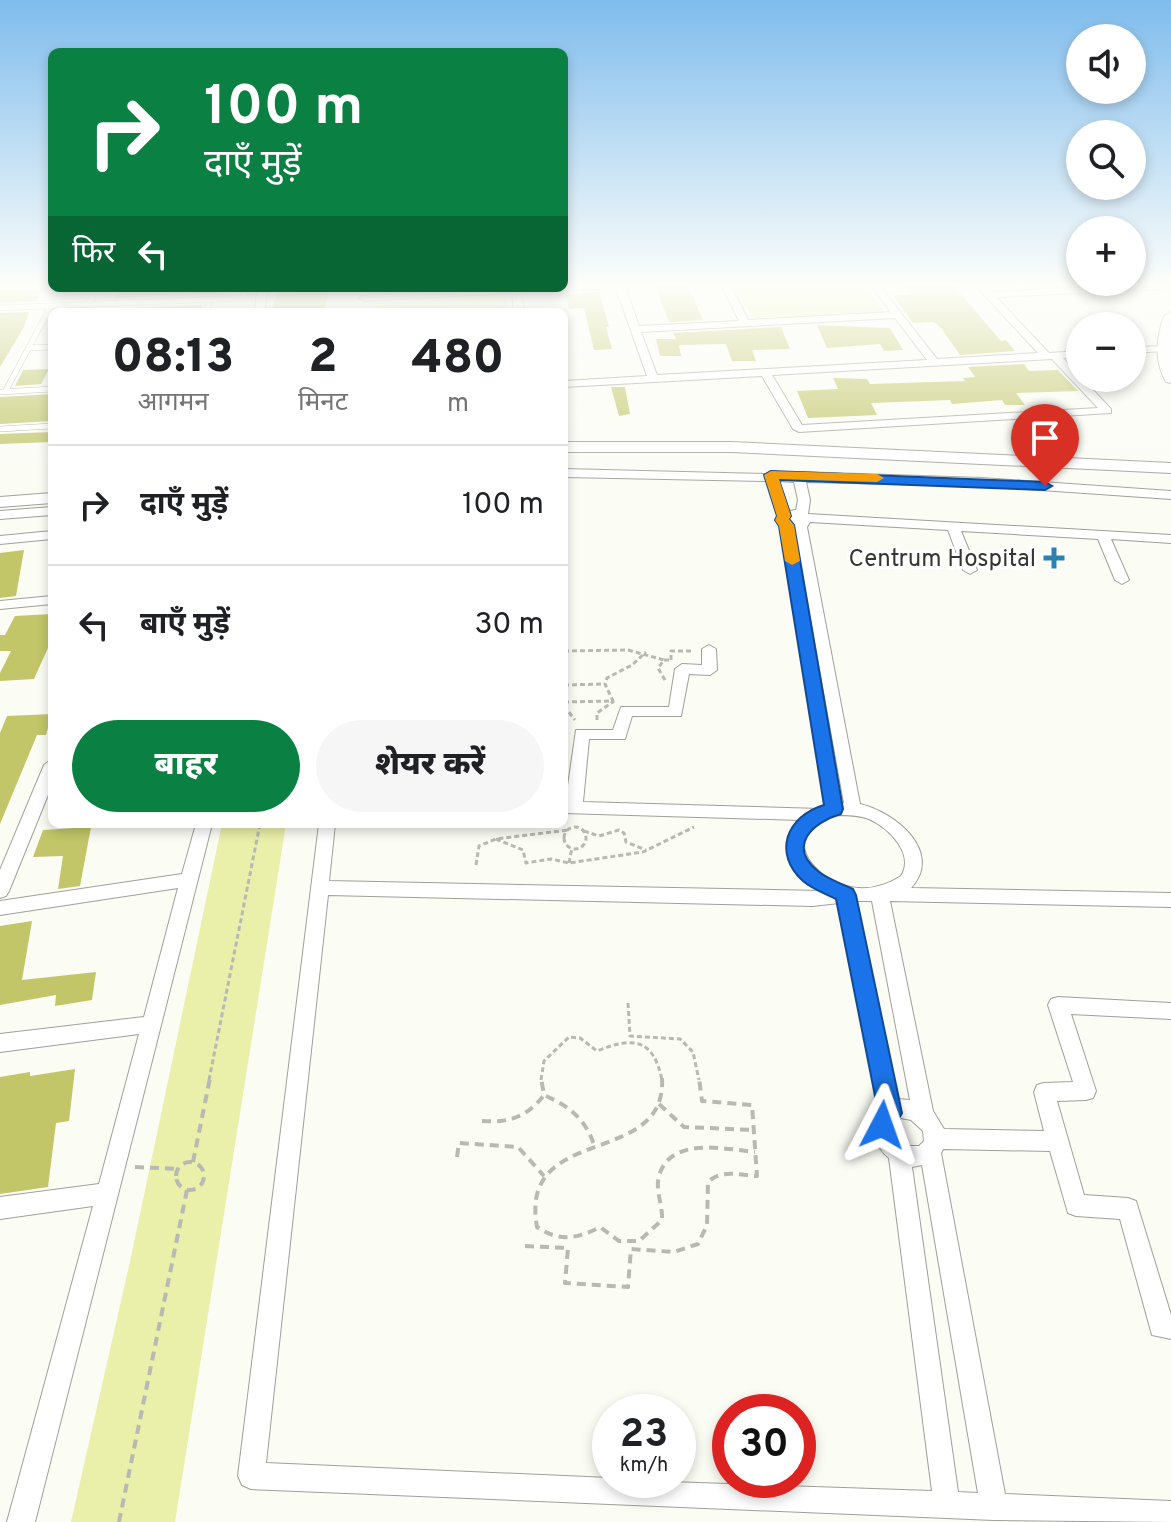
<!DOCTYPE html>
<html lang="hi">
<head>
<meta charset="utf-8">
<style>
	body { margin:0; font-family:Overpass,"Noto Sans Devanagari",sans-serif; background:#f6f6f6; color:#202124; height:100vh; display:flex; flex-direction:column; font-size:30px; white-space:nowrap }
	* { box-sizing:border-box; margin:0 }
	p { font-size:26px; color:#757577 }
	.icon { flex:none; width:44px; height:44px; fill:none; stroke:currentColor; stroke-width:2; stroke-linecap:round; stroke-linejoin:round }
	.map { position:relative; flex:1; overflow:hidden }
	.side { position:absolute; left:48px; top:308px; width:520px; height:520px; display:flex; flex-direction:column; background:#fff; border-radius:12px; box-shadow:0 4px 12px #0003 }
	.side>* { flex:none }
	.guide { position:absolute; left:48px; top:48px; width:520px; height:244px; border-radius:12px; box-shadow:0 4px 12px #0003; background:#0b8043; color:#fff; overflow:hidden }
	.controls { position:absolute; left:1066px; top:24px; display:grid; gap:16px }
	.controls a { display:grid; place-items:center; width:80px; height:80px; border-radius:50%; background:#fff; box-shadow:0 4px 12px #0003; font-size:40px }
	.speed { position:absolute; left:592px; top:1394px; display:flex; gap:16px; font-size:40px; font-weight:700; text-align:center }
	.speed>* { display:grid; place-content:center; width:104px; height:104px; border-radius:50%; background:#fff; box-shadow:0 4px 12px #0003; line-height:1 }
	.speed small { font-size:20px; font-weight:400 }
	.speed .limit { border:12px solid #d22; background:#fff; color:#111 }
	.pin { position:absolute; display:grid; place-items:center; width:68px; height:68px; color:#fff; margin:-82px -34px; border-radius:50% 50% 50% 0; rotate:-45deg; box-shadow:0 0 8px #0007 }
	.pin .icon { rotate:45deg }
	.me { position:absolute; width:88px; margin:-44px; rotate:4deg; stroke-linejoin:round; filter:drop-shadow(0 0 6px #0008) }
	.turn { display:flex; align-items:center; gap:28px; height:168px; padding:0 24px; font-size:36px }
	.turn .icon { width:104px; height:104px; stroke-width:2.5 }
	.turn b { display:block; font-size:56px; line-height:68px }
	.then { display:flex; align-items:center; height:76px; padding:0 24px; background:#0003; gap:16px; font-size:30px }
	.eta { display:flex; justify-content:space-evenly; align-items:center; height:136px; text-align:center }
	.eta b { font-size:48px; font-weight:800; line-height:56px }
	.primary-button { display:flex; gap:16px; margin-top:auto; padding:16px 24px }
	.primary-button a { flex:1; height:92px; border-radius:48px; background:#0b8043; color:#fff; font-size:32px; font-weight:800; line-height:92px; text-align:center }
	.primary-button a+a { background:#f6f6f6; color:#202124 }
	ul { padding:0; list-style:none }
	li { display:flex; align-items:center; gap:24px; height:120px; padding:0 24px; border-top:2px solid #e0e0e0 }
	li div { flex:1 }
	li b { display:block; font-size:30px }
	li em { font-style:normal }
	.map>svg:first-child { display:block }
	.green { fill:#eaefa9 }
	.building { fill:#c2c668 }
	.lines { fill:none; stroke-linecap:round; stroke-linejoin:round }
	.lane-casing { stroke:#9fa098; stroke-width:6 }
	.street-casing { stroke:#9fa098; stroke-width:2 }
	.secondary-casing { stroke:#9fa098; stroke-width:2 }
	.path-far1 { stroke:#b9b9b3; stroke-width:3; stroke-dasharray:5 3; stroke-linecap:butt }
	.path { stroke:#b9b9b3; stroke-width:4; stroke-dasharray:9 6; stroke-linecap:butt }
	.lane { stroke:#fff; stroke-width:5 }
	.street { fill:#fff; fill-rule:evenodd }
	.secondary { fill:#fff; fill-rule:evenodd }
	.route { fill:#1a73e8; stroke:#114b97; stroke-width:2 }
	.slow { fill:#f59e0b }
	.poi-dot { fill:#2c81b1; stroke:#fff; stroke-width:3 }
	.labels { text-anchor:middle; stroke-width:6; stroke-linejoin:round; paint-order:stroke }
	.poi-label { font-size:24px; fill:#353532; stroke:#fff; text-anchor:end }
</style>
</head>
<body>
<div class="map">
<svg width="1171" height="1522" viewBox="0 0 1171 1522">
	<rect width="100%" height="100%" fill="#fbfcf4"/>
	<path class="green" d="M735 286H865L884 311 753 318Z
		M506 295 509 312H375V302Z
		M222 824H286L175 1522H71L131 1257Z"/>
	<path class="building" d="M655 286H688L703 320 669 322Z
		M906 286H954L1001 341 1006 340 1015 351 960 355 941 328 934 322 913 323 893 295H912Z
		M120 288H219L217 294 114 298Z
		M294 288H330L325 309 271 311 277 293H292Z
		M44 289 36 301 0 302V290Z
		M599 292 609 327H606L612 349 594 350 584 308 569 309 565 294Z
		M202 305 201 312H107L108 309Z
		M29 312 24 327 0 367V313Z
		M817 325 890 328 903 350 884 351 880 344 827 348Z
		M781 327 790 349 752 350 756 361H732L726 344 679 345 681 356H660L656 339H676L673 333Z
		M1024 364 1029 371 1058 370 1078 391 1016 393 1025 405H1005L1002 400 952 404 950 400 871 403 877 415 808 418 797 391 838 389 833 378 867 379 870 384 965 381 963 378 975 377 968 367Z
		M49 369 41 384 15 386 23 370Z
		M611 387H625L630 414 619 416Z
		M52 394V421L0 424V397Z
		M52 432V442L0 444V434Z
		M24 550 16 596 0 598V553Z
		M52 614V639L34 679 0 681V673L11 651H0V635H5L15 616Z
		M52 714 46 735H37L0 824V733L7 716Z
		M91 827 80 886 58 889 63 856 33 857 43 830Z
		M32 921 22 980 96 972 92 1000 55 1006 56 995 0 1005V926Z
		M75 1069 69 1121 56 1123 48 1187 0 1194V1077L30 1072V1076Z"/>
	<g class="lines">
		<g class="lane-casing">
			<path id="lane" d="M88 305 97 288
				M0 308 243 298 246 288
				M206 312 210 300
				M29 348 52 347
				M1 392 52 389
				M5 392 51 306
				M0 429 52 426"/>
		</g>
		<g class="street-casing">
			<path id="street" d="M564 286H604L600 289 521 293 524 312H514L512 293 364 301 359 298 364 295Z
				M615 286H625L639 326 739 321 722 286H731L748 320 891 312 871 286H880L937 359 1038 353 976 286H985L991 292 1108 286H1168L1164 289 996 297 1049 353 1080 351V357L1063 358 1111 409V413L799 432 793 429 762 376 564 387V381L647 376ZM895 318 927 360 657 375 641 332ZM1052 359 1098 408 802 425 772 375Z
				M258 288H268L264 312H254Z
				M1168 346V350L1164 351 1132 353V347Z
				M564 469 766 474 771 471 776 474 799 472 982 478 1171 491V499L982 486 806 482 810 500 808 514 1171 535V543L1111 539 1129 580 1122 584 1115 580 1098 539 961 531 977 570 970 574 963 570 948 530 810 522 807 527 860 804C895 812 944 852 911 888L1171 893V907L890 901 933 1111 944 1129 1044 1131 1034 1092 1037 1085 1044 1083 1073 1082 1048 1005 1051 999 1058 997 1171 1003V1019L1071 1014 1096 1091 1093 1098 1086 1100 1057 1101 1084 1195 1128 1198 1136 1201 1171 1315V1339L1152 1335 1120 1219 1076 1216 1068 1213 1050 1151 943 1149 941 1153 1005 1494 1171 1501V1522L994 1520 251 1489 242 1485 238 1476 319 824H335L329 881 821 891C803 883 781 858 788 836 790 831 797 824 800 820L564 813 576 730H613L621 707H669L675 669 682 664 702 665V649L709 645 716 649 717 670 710 675 689 674 681 716H632L625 739H589L583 802 820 809 825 806 780 524 776 520 778 516 767 481 564 477ZM779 481 794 482 798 500 796 510 789 511ZM793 530 795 531 844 803H841ZM836 815C847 815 859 815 869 819 889 828 915 854 901 876 884 887 865 891 846 886 822 880 788 850 813 827 819 821 829 818 836 815ZM328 895 813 906 839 903 879 1110C869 1127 874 1146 889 1158L932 1491 610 1480V1478L266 1463ZM856 901H872L910 1100 898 1099ZM901 1118 911 1120 923 1131 924 1141 919 1146H906L896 1135 895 1123ZM922 1165 978 1493 958 1492 912 1167Z
				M52 507V515L0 519V511Z
				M52 531V539L0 544V536Z
				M52 596V604L0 609V601Z
				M52 759V785L9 891 6 896 0 898V870L44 765Z
				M196 824H212L35 1522H7L93 1206 0 1219V1197L99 1184 139 1034 0 1052V1034L144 1017 178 888 0 915V901L182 874Z"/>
		</g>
		<g class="secondary-casing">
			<path id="secondary" d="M1171 312V383L1166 382C1154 360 1156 339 1164 316Z
				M564 442H732L1171 463V473L732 452H564Z
				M52 493V503L0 507V497Z"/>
		</g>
		<path class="path-far1" d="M564 651 628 650 664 660
			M671 660V651H694
			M564 678V686
			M665 680 658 668 664 660H669
			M564 685 605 684
			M564 702 613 701 605 684 607 678 632 665 646 652
			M564 706 575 720
			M597 720V713L614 701
			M564 838a11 11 0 1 1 22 0a11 11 0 1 1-22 0Z
			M584 831 599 836 619 830 624 833 626 842 646 850
			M496 839 523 850 526 863 551 859 569 863 643 852 694 827
			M569 863 572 848
			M476 865 479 846 496 839 568 830
			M628 1003 630 1036 680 1039 693 1052 699 1080
			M209 1080 260 824
			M541 1080 544 1061 569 1037 580 1038 597 1051C632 1037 653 1037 662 1080"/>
		<path class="path" d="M662 1078C667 1169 518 1122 537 1227 559 1242 577 1239 600 1227L619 1241H639L662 1220C663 1206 655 1190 659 1176 670 1136 725 1149 755 1152
			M546 1096C571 1107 587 1121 595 1148
			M659 1104 684 1127 754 1130
			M482 1121C509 1123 527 1117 544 1095L541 1078
			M457 1157 459 1143 518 1147 544 1176
			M176 1176a14 14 0 1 1 28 0a14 14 0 1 1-28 0Z
			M193 1162 210 1078
			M135 1167 179 1169
			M525 1246 568 1248 565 1283 628 1287 631 1249 674 1252 698 1244 707 1225 708 1182C721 1169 740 1175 757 1176L752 1105 702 1101 699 1078
			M119 1522 187 1190"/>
		<use href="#lane" class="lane"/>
		<use href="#street" class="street"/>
		<use href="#secondary" class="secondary"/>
	</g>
	<linearGradient id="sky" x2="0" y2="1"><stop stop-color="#7fbced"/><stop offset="0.57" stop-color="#fdfefa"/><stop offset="1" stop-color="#fdfefa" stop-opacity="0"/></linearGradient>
	<rect width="1171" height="499" fill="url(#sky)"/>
	<path class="route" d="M771 471 1045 482 1052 486 1045 490 779 480 791 516 789 519 794 525 843 809 841 814C813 822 786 846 819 872 828 879 842 884 853 889L856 895 902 1113 891 1133 882 1136 874 1133 870 1125 878 1111 836 899C826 894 812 889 803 881 772 853 787 816 824 805L779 526 775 520 777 516 764 475Z"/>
	<path class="slow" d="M771 471 877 474 884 478 877 482 779 479 791 516 789 519 794 525 800 561 792 565 785 561 779 526 775 520 777 516 764 475Z"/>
	<path class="poi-dot" d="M1050 546h8v8h8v8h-8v8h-8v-8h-8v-8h8z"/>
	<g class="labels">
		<g class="poi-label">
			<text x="1036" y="566">Centrum Hospital</text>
		</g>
	</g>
</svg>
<div class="controls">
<a><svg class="icon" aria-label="sound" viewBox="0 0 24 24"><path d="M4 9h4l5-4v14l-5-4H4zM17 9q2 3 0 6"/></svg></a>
<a><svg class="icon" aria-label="search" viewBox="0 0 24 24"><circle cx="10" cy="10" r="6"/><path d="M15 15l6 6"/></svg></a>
<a>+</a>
<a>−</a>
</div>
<div class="speed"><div>23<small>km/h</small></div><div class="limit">30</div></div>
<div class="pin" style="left:1045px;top:486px;background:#d93025"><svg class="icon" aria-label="arrive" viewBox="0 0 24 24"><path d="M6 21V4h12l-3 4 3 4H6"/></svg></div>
<svg class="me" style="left:882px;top:1125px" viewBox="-20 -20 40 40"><path d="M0-17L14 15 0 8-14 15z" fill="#1a73e8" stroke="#fff" stroke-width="4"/></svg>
<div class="guide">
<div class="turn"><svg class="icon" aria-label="right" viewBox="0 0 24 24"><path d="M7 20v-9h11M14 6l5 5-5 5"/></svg><div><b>100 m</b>दाएँ मुड़ें</div></div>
<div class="then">फिर<svg class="icon" aria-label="left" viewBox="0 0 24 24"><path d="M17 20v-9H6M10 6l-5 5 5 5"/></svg></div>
</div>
<section class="side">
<div class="eta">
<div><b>08:13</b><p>आगमन</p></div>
<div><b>2</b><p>मिनट</p></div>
<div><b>480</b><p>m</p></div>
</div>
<ul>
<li><svg class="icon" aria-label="right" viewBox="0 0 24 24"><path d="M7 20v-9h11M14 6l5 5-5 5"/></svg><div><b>दाएँ मुड़ें</b></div><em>100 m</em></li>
<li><svg class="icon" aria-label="left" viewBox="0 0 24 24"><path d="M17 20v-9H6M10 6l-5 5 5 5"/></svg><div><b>बाएँ मुड़ें</b></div><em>30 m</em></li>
</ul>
<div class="primary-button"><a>बाहर</a><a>शेयर करें</a></div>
</section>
</div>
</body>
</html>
